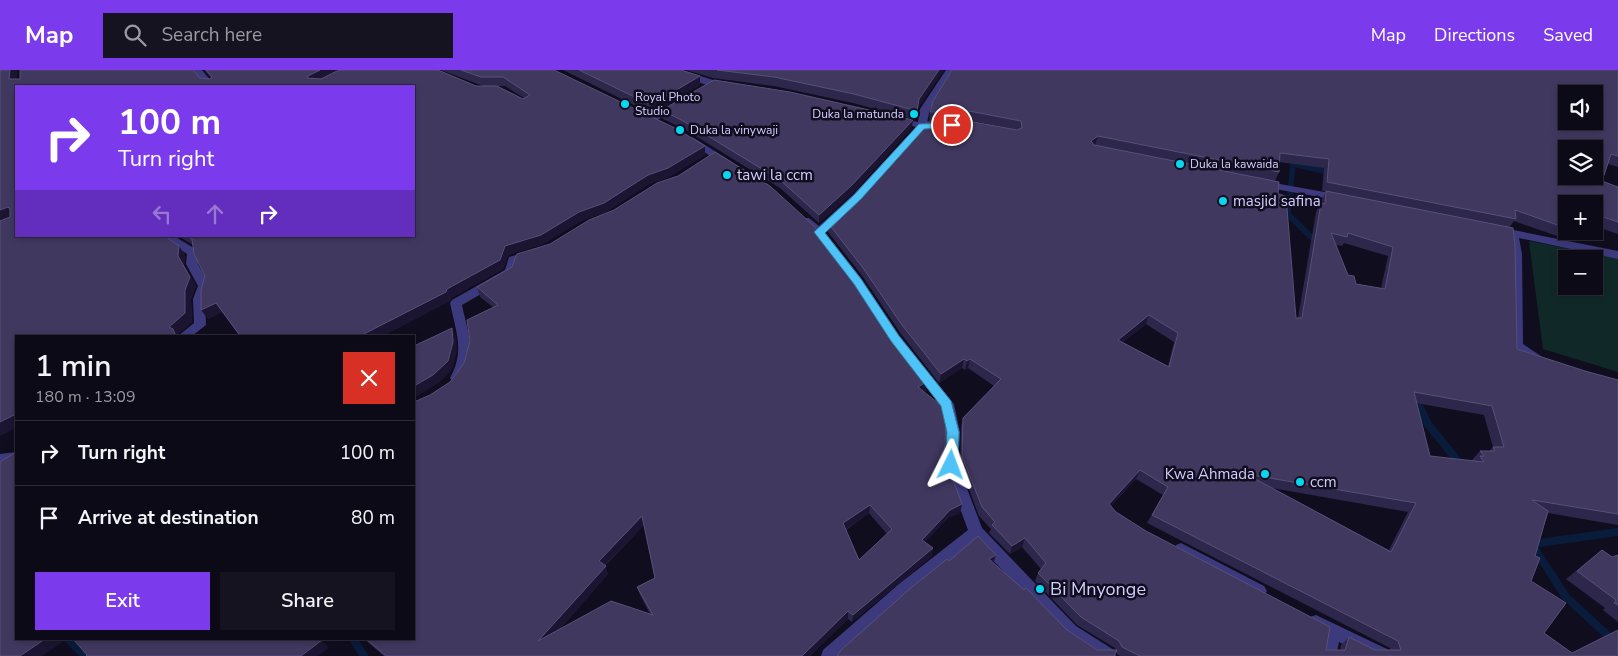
<!DOCTYPE html>
<html lang="en">
<head>
<meta charset="utf-8">
<style>
	body { margin:0; font-family:"Nunito Sans",sans-serif; background:#151320; color:#f1f3f6; height:100vh; display:flex; flex-direction:column; font-size:19px; white-space:nowrap }
	* { box-sizing:border-box; margin:0 }
	p { font-size:16px; color:#9a9aa1 }
	.icon { flex:none; width:28px; height:28px; fill:none; stroke:currentColor; stroke-width:2; stroke-linecap:round; stroke-linejoin:round }
	.map { position:relative; flex:1; overflow:hidden }
	.side { position:absolute; left:15px; top:265px; width:400px; height:305px; display:flex; flex-direction:column; background:#0c0a17; border-radius:0px; box-shadow:0 2px 8px #0003,0 0 0 1px #2c2b36 }
	.side>* { flex:none }
	.top-card { position:absolute; left:15px; top:15px; width:400px; height:152px; border-radius:0px; box-shadow:0 2px 8px #0003,0 0 0 1px #2c2b36; background:#7c3aed; color:#fff; overflow:hidden }
	.controls { position:absolute; left:1558px; top:15px; display:grid; gap:10px }
	.controls a { display:grid; place-items:center; width:45px; height:45px; border-radius:0px; background:#0c0a17; box-shadow:0 2px 8px #0003,0 0 0 1px #2c2b36; font-size:25px }
	.pin { position:absolute; display:grid; place-items:center; width:42px; height:42px; color:#fff; margin:-21px; border:2px solid #fff; border-radius:50%; box-shadow:0 1px 5px #0007 }
	.me { position:absolute; width:55px; margin:-28px; rotate:3deg; stroke-linejoin:round; filter:drop-shadow(0 0 4px #0008) }
	.turn { display:flex; align-items:center; gap:18px; height:105px; padding:0 20px; font-size:22px }
	.turn .icon { width:65px; height:65px; stroke-width:2.5 }
	.turn b { display:block; font-size:35px; line-height:42px }
	.lanes { display:flex; align-items:center; height:48px; padding:0 20px; background:#0003; justify-content:center; gap:25px; direction:ltr }
	.lanes .off { opacity:.35 }
	.round { display:grid; place-items:center; flex:none; width:52px; height:52px; border-radius:0px; background:#151320 }
	.overview { display:flex; align-items:center; justify-content:space-between; height:85px; padding:0 20px }
	h1 { font-size:30px; font-weight:600; line-height:38px }
	.primary-button { display:flex; gap:10px; margin-top:auto; padding:10px 20px }
	.primary-button a { flex:1; height:58px; border-radius:0px; background:#7c3aed; color:#fff; font-size:20px; font-weight:600; line-height:58px; text-align:center }
	.primary-button a+a { background:#151320; color:#f1f3f6 }
	ul { padding:0; list-style:none }
	li { display:flex; align-items:center; gap:15px; height:65px; padding:0 20px; border-top:1px solid #2c2b36 }
	li div { flex:1 }
	li b { display:block; font-size:19px }
	li em { font-style:normal }
	header { display:flex; align-items:center; gap:30px; box-sizing:border-box; height:70px; padding:0 25px; background:#7c3aed; color:#fff }
	header strong { font-size:24px }
	nav { display:flex; gap:28px; margin-inline-start:auto; font-size:18px }
	.search { width:350px; height:45px; background:#151320; display:flex; align-items:center; gap:12px; box-sizing:border-box; padding:0 18px; border-radius:0px; color:#9a9aa1; font-size:19px }
	.map>svg:first-child { display:block }
	.green { fill:#102928; fill-rule:evenodd }
	.lines { fill:none; stroke-linecap:round; stroke-linejoin:round }
	.stream-far1 { stroke:#0a1c3b; stroke-width:5.5 }
	.stream { stroke:#0a1c3b; stroke-width:8 }
	.street { fill:#3c3a7d; fill-rule:evenodd }
	.wall { fill:#2e274c; fill-rule:evenodd }
	.shaded-wall { fill:#1b1532 }
	.building { fill:#40385f; stroke:#575078; fill-rule:evenodd }
	.route { fill:#4fc3f7; stroke:#337fa1 }
	.poi-dot { fill:#08d7ef; stroke:#100d1f; stroke-width:2 }
	.labels { text-anchor:middle; stroke-width:5; stroke-linejoin:round; paint-order:stroke }
	.far-poi-label { font-size:12px; fill:#d3cdfd; stroke:#100d1f; text-anchor:start }
	.poi-label { font-size:15px; fill:#d3cdfd; stroke:#100d1f; text-anchor:start }
	.near-poi-label { font-size:18px; fill:#d3cdfd; stroke:#100d1f; text-anchor:start }
</style>
</head>
<body>
<header>
<strong>Map</strong>
<div class="search"><svg class="icon" aria-label="search" viewBox="0 0 24 24"><circle cx="10" cy="10" r="6"/><path d="M15 15l6 6"/></svg>Search here</div>
<nav><a>Map</a><a>Directions</a><a>Saved</a></nav>
</header>
<div class="map">
<svg width="1618" height="586" viewBox="0 0 1618 586">
	<rect width="100%" height="100%" fill="#100d1f"/>
	<path class="green" d="M1529 171 1618 188V302L1543 279ZM1566 189H1594V216H1566Z"/>
	<g class="lines">
		<path class="stream-far1" d="M1291 85 1293 94 1288 144 1318 174
			M1293 94 1332 103"/>
		<path class="stream" d="M1414 326 1428 354 1461 395
			M1531 473 1566 527 1618 575
			M1532 474 1618 462
			M68 569 85 586
			M353 569 364 586"/>
		<path class="street" d="M193 0H202L215 16H206Z
			M946 0H954L930 39 927 53H942V57L925 59 861 129 825 162 861 208 899 265 954 334 960 362 958 395 982 458 1076 556 1114 580 1116 586H1094L1064 566 975 471 909 524 841 586H821L823 580 899 514 968 460 944 395 946 362 941 336 891 271 853 214 815 164 800 150 801 148H809L819 156 853 125 916 57 895 52V48L918 52 920 39Z
			M685 1 713 10 730 12 731 14C719 23 695 10 682 6V2Z
			M676 32 679 33V37L656 51H650L648 49Z
			M691 67 694 68 732 92 731 94H723L688 72V68Z
			M1263 111 1341 125 1346 128 1341 131 1259 116V112Z
			M1498 157 1618 181V189L1519 168 1522 184 1523 274 1541 286 1543 289 1541 292 1537 294 1521 286 1511 276 1510 184 1508 166 1494 162 1493 160Z
			M161 166H174L197 180 198 194 210 216 205 229 206 255 192 266H178L194 253 193 229 198 216 186 194 187 184Z
			M530 181 534 182 536 185 534 188 518 192 514 205 462 235C468 264 478 284 460 311H452L450 308C465 281 456 262 450 233L452 230 505 200 509 187Z
			M16 382V392L0 396V384Z
			M1181 473 1264 516 1267 521 1264 526 1259 528 1254 526 1176 485 1174 480 1176 475Z
			M1316 545 1389 580 1391 586H1366L1339 572 1336 586H1320L1325 565 1310 557 1308 552 1310 547Z"/>
	</g>
	<path class="wall" d="M0 0H17L16 9 200 8 210 9 211 8 204 0H438L476 16H483L441 0H554L705 76V85L669 107 649 114 606 142 581 151 543 174 508 185 503 199 451 228 450 231 382 266H233L238 264 222 242 208 249 205 206 193 175 178 166H414V16L16 166 179 176 185 185 184 195 196 216 191 229 192 252 177 265 178 266H16ZM497 16H505L524 28 523 29Z
		M563 0H681L700 15 652 44Z
		M686 0H944L918 38 916 50 853 33 774 16 713 8Z
		M1618 0V97L1608 94 1602 111 1618 117V164L1594 156V134H1566V161H1579L1574 167 1566 164 1563 168 1514 151 1509 158 1517 279 1585 301 1618 310V455L1548 443 1535 486 1531 511 1544 563 1572 583 1618 586H1120L1118 585 1116 582 837 586 949 491 996 485 993 493 1067 560 1097 580H1116L1115 578 1077 555 1035 511 1038 503 1041 499 1022 477 1010 484 989 463 991 459 979 446 960 395 961 356 963 348 994 316 968 298 965 300 962 298 939 313 901 264 863 207 828 162V153L1018 60 967 50 929 51 930 42ZM1279 92 1324 98 1322 121H1326L1316 142 1298 248H1296L1278 124 1275 111 1279 102ZM1344 173 1388 186 1381 218 1356 214 1348 205 1336 175 1342 176ZM1146 254 1174 272 1168 296 1122 273ZM1416 333 1484 345 1493 377 1489 381H1480L1472 390 1473 391 1430 386ZM1136 409 1163 425 1147 453 1390 578V580H1375L1349 567 1341 575 1340 580H1326L1116 442 1111 436ZM1272 418 1408 442 1389 480Z
		M662 40 912 58 852 124 819 153 780 118 686 60 663 49Z
		M477 217 927 320 924 322 944 387 962 434 960 443 948 448 925 472 933 478 931 487 852 552 848 549 810 586H384L364 569H414L430 325 450 312 464 293 493 237 480 227ZM869 443 887 464 859 490 846 460ZM644 455 655 508 637 517 640 525 650 544 559 560 608 504 605 496Z
		M1602 480 1612 487 1618 485V552L1603 540 1605 538 1566 509Z"/>
	<path class="shaded-wall" d="M10 0H17L16 17 9 9Z
		M320 0H341L312 16 307 8 308 6Z
		M939 0H944L918 38 916 50 919 29Z
		M700 6V15L652 44 651 35Z
		M913 50 912 58 852 124 819 153V145Z
		M1098 66 1095 75 1088 80 1091 71Z
		M705 76V85L669 107 649 114 606 142 581 151 543 174 508 185 503 199 451 228 450 231 382 266H360L447 219 505 176 579 142Z
		M8 137 15 146 0 152V140Z
		M179 176 185 185 184 195 196 216 191 229 192 252 177 265 178 266H176L169 257Z
		M216 233 222 242 208 249 201 240Z
		M1149 245 1146 254 1114 279 1118 270Z
		M452 258 456 267 457 281 452 300 437 314 414 328V316Z
		M964 289 962 298 939 313 941 304Z
		M970 289 968 298 965 300 967 291Z
		M928 311 927 320 917 326 918 317Z
		M16 344V358L0 366V352Z
		M1140 400 1136 409 1105 442 1109 434Z
		M962 434 960 443 948 448 920 478 922 470 950 440Z
		M870 435 869 443 842 462 843 453Z
		M642 446 644 455 601 499 599 491Z
		M1025 468 1022 477 1010 484 1012 476Z
		M933 478 931 487 852 552 853 545Z
		M996 485 993 493 989 489Z
		M606 496 608 504 542 579 538 571Z
		M848 541V549L810 586H802Z
		M45 569H67L42 586H20Z
		M321 569 329 578 318 586H301Z"/>
	<path class="building" d="M0 0H10L9 9H20V0H193L200 8 210 9 212 7 206 0H320L308 6 307 8 321 9 339 0H438L476 16H497L523 29 530 25 503 7H481L461 0H554L677 59 705 76 668 98 648 105 604 133 579 142 541 165 505 176 500 190 447 219 446 222 360 266H233L239 264 216 233 201 240V220L205 206 194 184 192 169 187 166H414V16H16V166H165L179 176 178 186 190 207 185 220V243L169 257 173 259 176 266H16V344L0 352V151L10 147V139L8 137 0 140Z
		M579 0H681L700 6 651 35Z
		M717 0H939L919 29 917 41 854 24 774 7Z
		M952 0H1618V86L1611 84 1602 111 1618 117V152L1594 144V134H1566V158L1515 140 1516 149 1327 112 1329 89 1280 83 1279 102 1098 66 1091 71 1094 75 1279 112 1278 124 1286 126 1296 248H1302L1321 133 1325 134 1326 121 1513 158 1515 175 1517 279 1585 301 1618 310V444L1532 430 1548 441 1535 486 1540 488 1531 511 1566 533 1544 563 1572 583 1618 560V586H1140L1122 577 1119 571 1081 547 1038 503 1046 493 1025 468 1012 476 992 455 995 452 982 437 962 386 963 348 1001 309 970 289 967 291 964 289 941 304 902 255 863 198 828 153 863 121 927 52 968 51 1017 60 1022 58 1021 51 969 41 930 42 933 31ZM1566 24H1594V51H1566ZM1566 79H1594V106H1566ZM1331 163 1347 167 1348 163 1393 177 1385 219 1356 214 1354 206 1348 205ZM1149 245 1178 263 1169 297 1118 270ZM1414 322 1492 336 1504 377H1493L1495 381H1480L1484 386H1480L1484 392 1430 386ZM1140 400 1168 417 1152 445 1398 571 1401 580H1375L1349 567 1345 580H1326L1330 557 1146 461 1116 442 1109 434ZM1246 404 1416 433 1391 482Z
		M714 10 790 22 913 50 852 115 819 145 780 110 685 52 662 40Z
		M715 82 770 116 814 156 852 206 890 263 928 311 918 317 943 337 946 353 944 387 962 434 950 440 922 470 933 478 853 545 848 541 802 586H386L366 569H414V332L430 325 450 312 464 293 470 271 467 250 498 235 477 217 512 197 517 184 550 174 589 150 614 140 657 113 678 106ZM870 435 892 459 859 490 843 453ZM642 446 655 508 637 517 653 545 611 531 538 571 606 496 599 491Z
		M452 258 453 272 448 291 433 305 414 316V276Z
		M16 382V569H45L20 586H0V392Z
		M978 466 996 485 989 489 1024 520 1026 518 1067 560 1097 580H1117L1114 586H837L841 580 912 517 947 489 949 491Z
		M1602 480 1612 487 1618 485V535L1614 533 1616 530 1577 501Z
		M73 569H321L322 570 301 586H86L87 585Z"/>
	<path class="route" d="M952 53 956 55 955 57 924 59 861 129 825 163 861 209 899 266 951 331 959 362 958 395 956 399 951 400 947 399 945 395 947 362 941 336 891 271 854 214 814 162 854 125 919 54Z"/>
	<g class="poi-dot">
		<circle cx="625" cy="34" r="5"/>
		<circle cx="914" cy="44" r="5"/>
		<circle cx="680" cy="60" r="5"/>
		<circle cx="1180" cy="94" r="5"/>
		<circle cx="727" cy="105" r="5"/>
		<circle cx="1223" cy="131" r="5"/>
		<circle cx="1265" cy="404" r="5"/>
		<circle cx="1300" cy="412" r="5"/>
		<circle cx="1040" cy="519" r="5"/>
	</g>
	<g class="labels">
		<g class="far-poi-label">
			<text x="635" y="31">Royal Photo<tspan x="635" dy="14">Studio</tspan></text>
			<text x="904" y="48" text-anchor="end">Duka la matunda</text>
			<text x="690" y="64">Duka la vinywaji</text>
			<text x="1190" y="98">Duka la kawaida</text>
		</g>
		<g class="poi-label">
			<text x="737" y="110">tawi la ccm</text>
			<text x="1233" y="136">masjid safina</text>
			<text x="1255" y="409" text-anchor="end">Kwa Ahmada</text>
			<text x="1310" y="417">ccm</text>
		</g>
		<g class="near-poi-label">
			<text x="1050" y="525">Bi Mnyonge</text>
		</g>
	</g>
</svg>
<div class="controls">
<a><svg class="icon" aria-label="sound" viewBox="0 0 24 24"><path d="M4 9h4l5-4v14l-5-4H4zM17 9q2 3 0 6"/></svg></a>
<a><svg class="icon" aria-label="layers" viewBox="0 0 24 24"><path d="M12 4l9 5-9 5-9-5zM3 14l9 5 9-5"/></svg></a>
<a>+</a>
<a>−</a>
</div>
<div class="pin" style="left:952px;top:55px;background:#d93025"><svg class="icon" aria-label="arrive" viewBox="0 0 24 24"><path d="M6 21V4h12l-3 4 3 4H6"/></svg></div>
<svg class="me" style="left:951px;top:395px" viewBox="-20 -20 40 40"><path d="M0-17L14 15 0 8-14 15z" fill="#4fc3f7" stroke="#fff" stroke-width="4"/></svg>
<div class="top-card">
<div class="turn"><svg class="icon" aria-label="right" viewBox="0 0 24 24"><path d="M7 20v-9h11M14 6l5 5-5 5"/></svg><div><b>100 m</b>Turn right</div></div>
<div class="lanes"><svg class="icon off" aria-label="left" viewBox="0 0 24 24"><path d="M17 20v-9H6M10 6l-5 5 5 5"/></svg><svg class="icon off" aria-label="ahead" viewBox="0 0 24 24"><path d="M12 20V5M6 11l6-6 6 6"/></svg><svg class="icon" aria-label="right" viewBox="0 0 24 24"><path d="M7 20v-9h11M14 6l5 5-5 5"/></svg></div>
</div>
<section class="side">
<div class="overview"><div><h1>1 min</h1><p>180 m · 13:09</p></div><a class="round" style="background:#d93025;color:#fff"><svg class="icon" aria-label="close" viewBox="0 0 24 24"><path d="M6 6l12 12M18 6L6 18"/></svg></a></div>
<ul>
<li><svg class="icon" aria-label="right" viewBox="0 0 24 24"><path d="M7 20v-9h11M14 6l5 5-5 5"/></svg><div><b>Turn right</b></div><em>100 m</em></li>
<li><svg class="icon" aria-label="arrive" viewBox="0 0 24 24"><path d="M6 21V4h12l-3 4 3 4H6"/></svg><div><b>Arrive at destination</b></div><em>80 m</em></li>
</ul>
<div class="primary-button"><a>Exit</a><a>Share</a></div>
</section>
</div>
</body>
</html>
